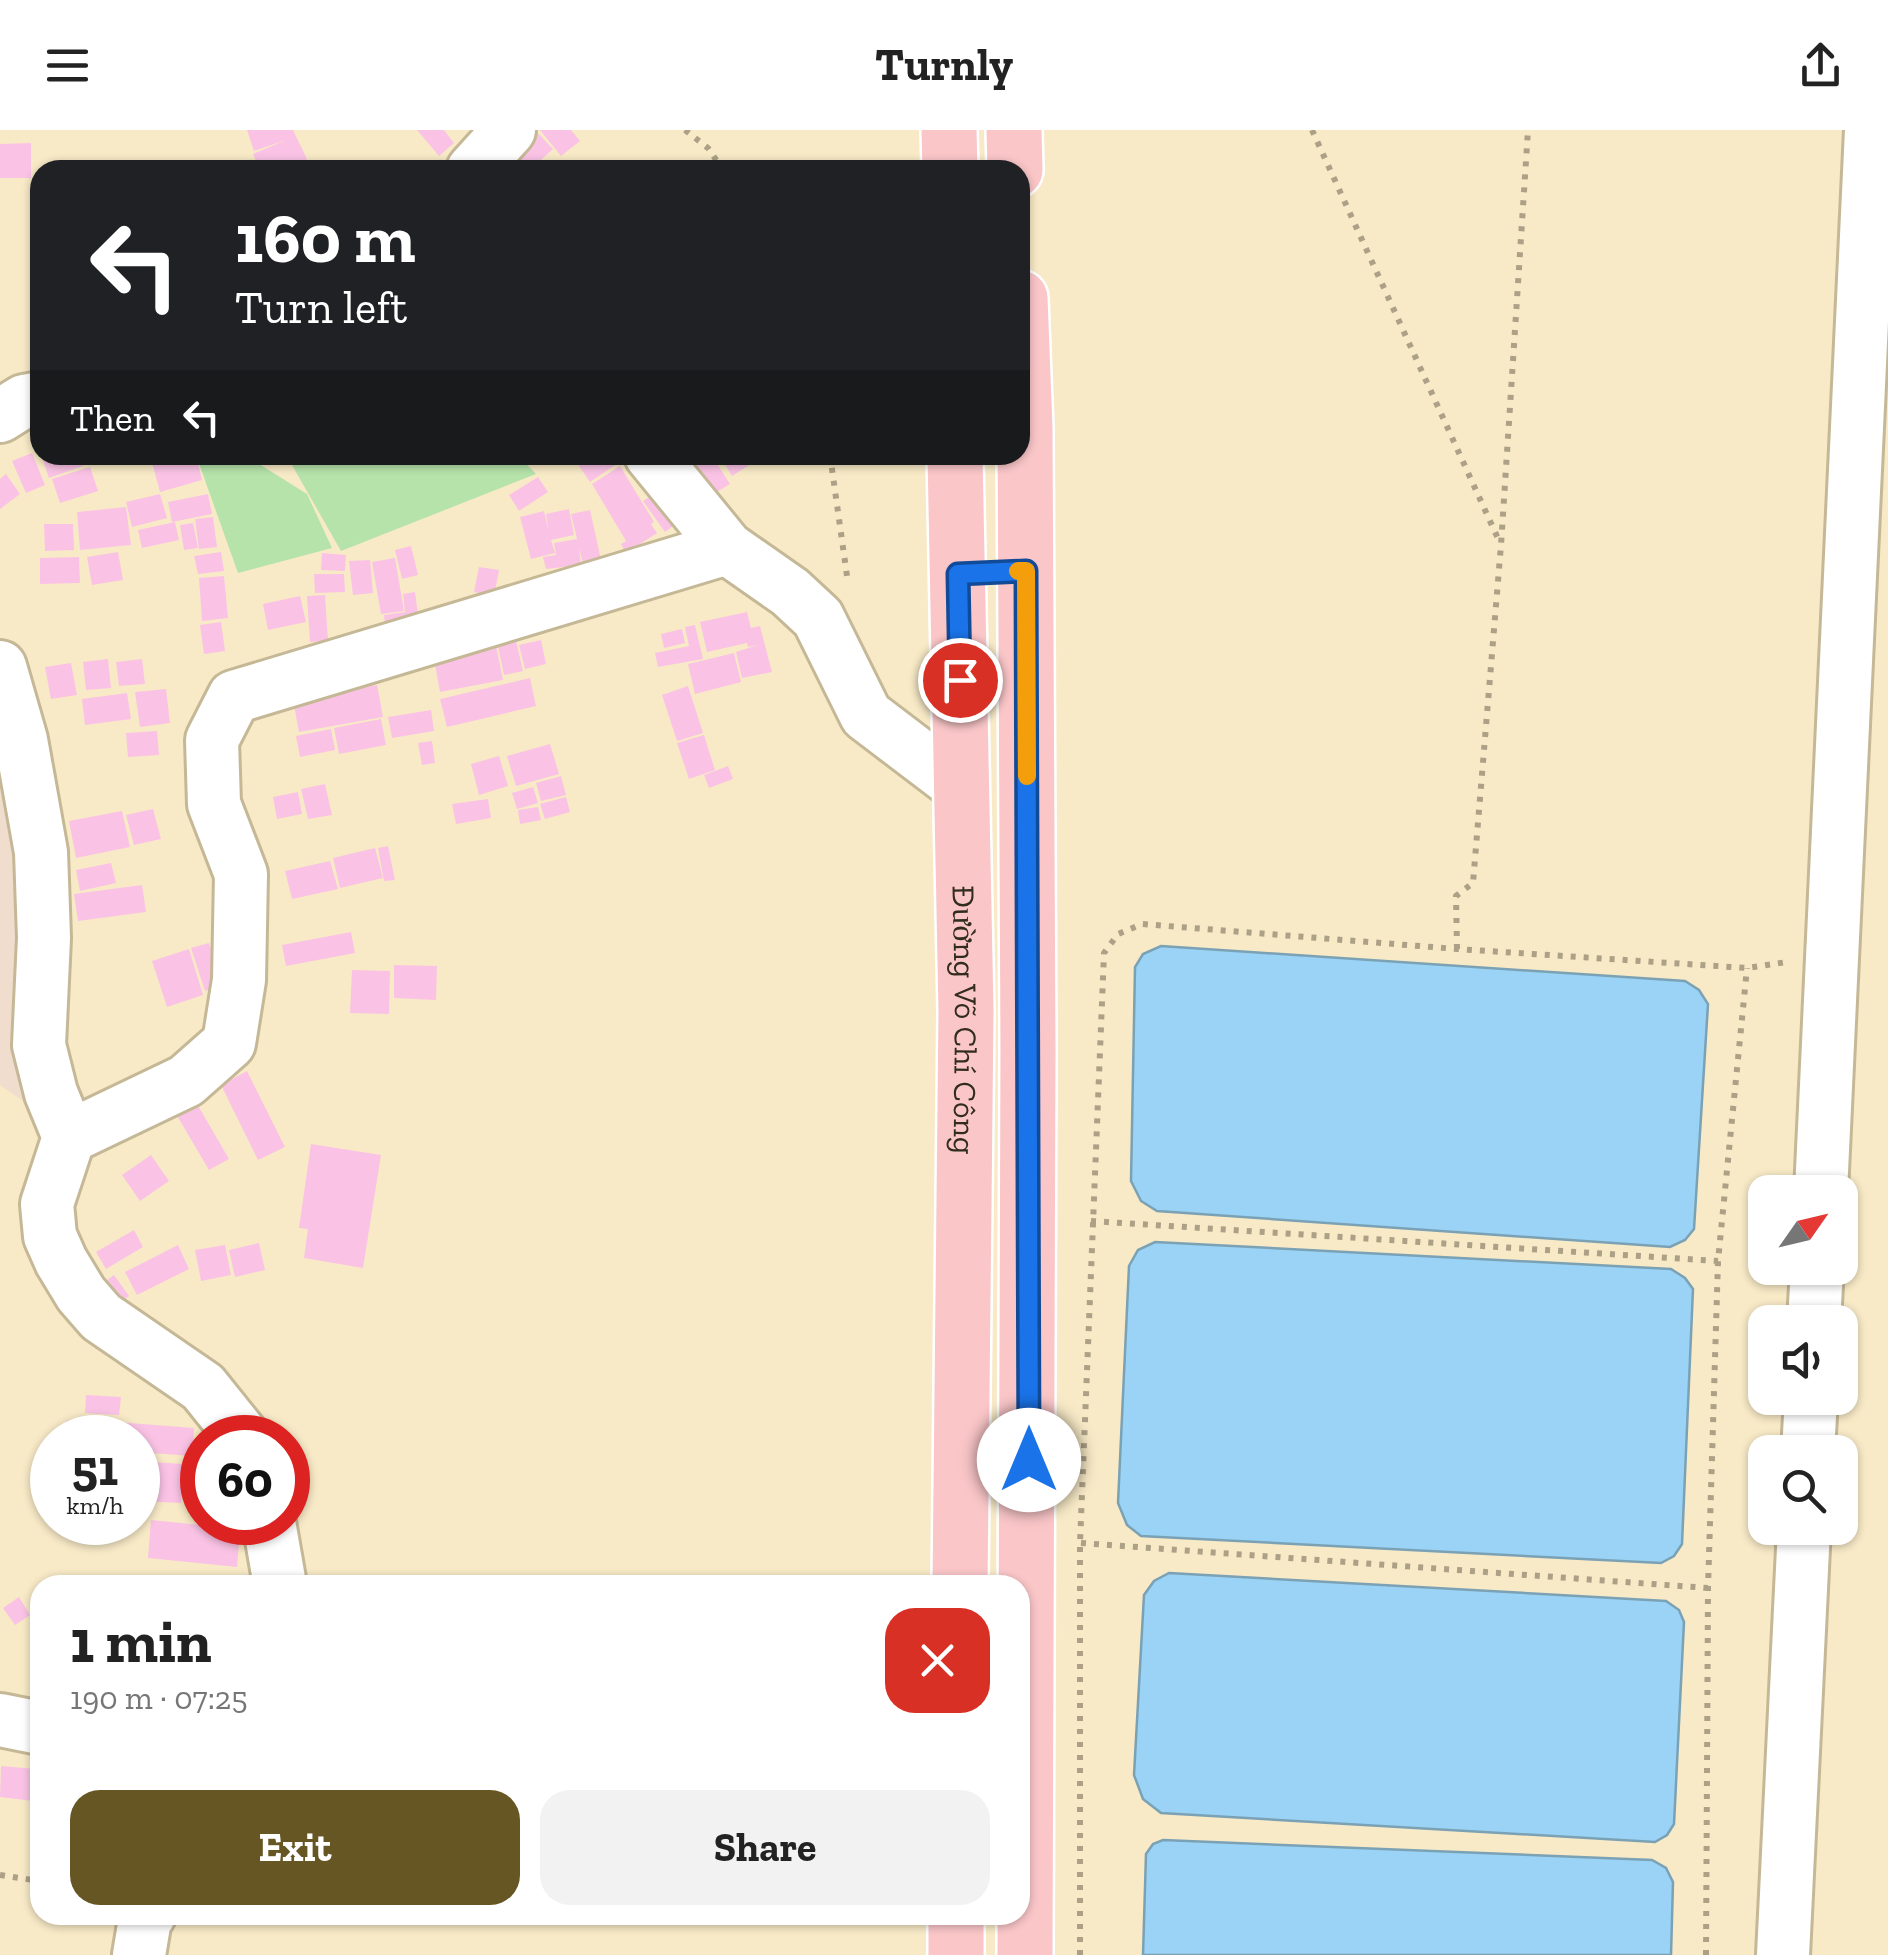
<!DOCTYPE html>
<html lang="en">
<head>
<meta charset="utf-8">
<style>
	body { margin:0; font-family:"Zilla Slab",serif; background:#f2f2f2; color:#222; height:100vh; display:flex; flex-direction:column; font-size:38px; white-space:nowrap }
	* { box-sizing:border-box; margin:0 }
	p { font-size:32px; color:#767676 }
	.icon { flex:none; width:55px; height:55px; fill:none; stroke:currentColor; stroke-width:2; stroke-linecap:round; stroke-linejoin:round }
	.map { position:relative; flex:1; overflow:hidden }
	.sheet { position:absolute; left:30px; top:1445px; width:1000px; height:350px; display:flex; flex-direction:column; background:#fff; border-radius:30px; box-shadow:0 2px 8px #0004 }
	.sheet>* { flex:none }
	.hud { position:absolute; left:30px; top:30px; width:1000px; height:305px; border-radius:30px; box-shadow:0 2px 8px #0004; background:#202124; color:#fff; overflow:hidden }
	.needle { width:65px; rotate:56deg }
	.tools { position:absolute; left:1748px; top:1045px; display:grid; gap:20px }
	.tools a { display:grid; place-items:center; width:110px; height:110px; border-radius:20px; background:#fff; box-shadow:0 2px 8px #0004; font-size:50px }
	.speed { position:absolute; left:30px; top:1285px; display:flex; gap:20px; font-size:50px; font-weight:700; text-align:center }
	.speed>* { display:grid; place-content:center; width:130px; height:130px; border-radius:50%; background:#fff; box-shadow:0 2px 8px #0004; line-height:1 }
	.speed small { font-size:25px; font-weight:400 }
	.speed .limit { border:15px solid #d22; background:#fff; color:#111 }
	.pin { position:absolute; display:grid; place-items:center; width:85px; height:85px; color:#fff; margin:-42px; border:5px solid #fff; border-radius:50%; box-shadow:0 2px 10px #0007 }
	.me { position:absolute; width:110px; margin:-55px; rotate:0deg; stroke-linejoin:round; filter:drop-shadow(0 0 8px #0008) }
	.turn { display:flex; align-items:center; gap:35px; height:210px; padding:0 40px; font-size:45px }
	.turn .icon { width:130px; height:130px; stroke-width:2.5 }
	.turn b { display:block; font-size:70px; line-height:85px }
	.then { display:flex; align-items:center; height:95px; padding:0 40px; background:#0003; gap:20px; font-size:38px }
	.round { display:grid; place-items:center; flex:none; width:105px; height:105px; border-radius:30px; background:#f2f2f2 }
	.summary { display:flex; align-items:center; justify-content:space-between; height:170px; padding:0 40px }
	h1 { font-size:60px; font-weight:800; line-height:75px }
	.action { display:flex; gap:20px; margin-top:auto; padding:20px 40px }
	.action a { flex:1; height:115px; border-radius:30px; background:#665623; color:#fff; font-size:40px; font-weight:800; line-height:115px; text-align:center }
	.action a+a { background:#f2f2f2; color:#222 }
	header { display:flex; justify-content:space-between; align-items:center; height:130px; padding:0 40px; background:#fff; font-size:45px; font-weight:800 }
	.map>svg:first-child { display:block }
	.commercial { fill:#f1ddce }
	.green { fill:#b5e3aa }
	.water { fill:#9ad3f5; stroke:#7ba1b5; stroke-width:2.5 }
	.building { fill:#fac3e5 }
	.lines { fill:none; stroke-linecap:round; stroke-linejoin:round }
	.minor-casing { stroke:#c5b896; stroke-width:58 }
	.major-casing { stroke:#fff; stroke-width:60 }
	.path { stroke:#aca186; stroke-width:6; stroke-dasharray:5 8; stroke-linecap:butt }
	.minor { stroke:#fff; stroke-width:52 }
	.major { stroke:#fac6c8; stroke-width:55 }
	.route-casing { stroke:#114b97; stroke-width:25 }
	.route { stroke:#1a73e8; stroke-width:18 }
	.slow { stroke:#f59e0b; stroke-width:18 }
	.labels { text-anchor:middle; stroke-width:8; stroke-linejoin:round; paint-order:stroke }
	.street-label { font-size:32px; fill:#322c1f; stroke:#fef8ea }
</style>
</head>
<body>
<header><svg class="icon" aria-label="menu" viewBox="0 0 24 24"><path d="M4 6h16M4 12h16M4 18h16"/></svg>Turnly<svg class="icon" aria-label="share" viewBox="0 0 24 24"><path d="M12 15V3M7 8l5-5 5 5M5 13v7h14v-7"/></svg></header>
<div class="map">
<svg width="1888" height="1825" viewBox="0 0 1888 1825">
	<rect width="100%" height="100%" fill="#f8eac7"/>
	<path class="commercial" d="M0 629H19L36 980 0 955Z"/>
	<path class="green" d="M196 325H245L307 364 332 418 238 443Z
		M310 325H518L536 344 341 421 292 335Z"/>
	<path class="water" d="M1161 816 1685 851 1699 860 1708 874 1694 1099 1685 1110 1670 1117 1157 1081 1141 1071 1131 1051 1135 837 1143 824Z
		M1155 1112 1671 1139 1685 1148 1693 1159 1682 1414 1674 1426 1661 1433 1141 1406 1127 1395 1118 1373 1129 1136 1138 1120Z
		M1169 1443 1666 1471 1679 1480 1684 1492 1674 1694 1667 1705 1655 1712 1161 1683 1143 1669 1134 1645 1144 1465 1154 1451Z
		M1163 1710 1652 1730 1666 1738 1673 1752 1671 1825H1143L1146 1724 1153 1714Z"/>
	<path class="building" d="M247 0H293L307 29 281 40H260L253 24 286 10 254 21Z
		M417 0H444L454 13 439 26Z
		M524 0H535L553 19 530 40H480Z
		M540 0H571L580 11 561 26Z
		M31 13V48H0V14Z
		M32 323 45 355 26 363 12 331Z
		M41 325H79L83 336 49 348Z
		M150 325H196L202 350 160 362Z
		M594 325H630L590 352 579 336Z
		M719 325H765L732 346Z
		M712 326 730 354 698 373 681 346Z
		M620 336 654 392 651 394 657 403 626 423 621 414 626 411 592 354Z
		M90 337 98 361 60 373 52 349Z
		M6 344 20 364 0 379V349Z
		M538 347 548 362 519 381 509 365Z
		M664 357 685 387 665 402 643 371Z
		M160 364 167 388 132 397 126 372Z
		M208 364 212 384 172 392 168 372Z
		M126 377 131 415 80 420 77 382Z
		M569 379 574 405 551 410 555 423 531 429 520 387 544 381 549 402 546 384Z
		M590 380 601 430 583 434 579 418 581 435 546 439 543 427 556 425 554 413 577 409 571 384Z
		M213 387 217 417 199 419 195 389Z
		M175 392 179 410 142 418 138 400Z
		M193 393 198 418 184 420 180 395Z
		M44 394H73L74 420 45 421Z
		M411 416 418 445 402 449 395 420Z
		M118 422 123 450 92 455 87 427Z
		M221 422 224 441 198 444 194 426Z
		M322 423 346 425 345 441 321 440Z
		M79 427 80 453 40 454V428Z
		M395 428 404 481 381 484 372 432Z
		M370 430 373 463 353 465 349 431Z
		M479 437 499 440 494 466 474 462Z
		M314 444H344L345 462 315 463Z
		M224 446 228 488 202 491 199 448Z
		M415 462 420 500 386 503 384 485 405 482 403 464Z
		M325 465 328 511 310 512 307 466Z
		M300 466 306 492 268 500 263 474Z
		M747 482 751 498 760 496 772 542 742 548 736 522 758 515 748 517 747 513 707 522 700 492Z
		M221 492 225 521 204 524 200 495Z
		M695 495 703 529 658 537 655 523 689 516 685 497Z
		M513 498 523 541 504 545 495 502Z
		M682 499 685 513 664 518 661 504Z
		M493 501 503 550 440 562 431 513Z
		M541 510 546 534 525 539 519 515Z
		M734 523 741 552 695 564 688 534Z
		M108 529 111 558 86 560 83 532Z
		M142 529 145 554 119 556 116 532Z
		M71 533 77 565 51 569 45 537Z
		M530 548 536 576 447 597 440 569Z
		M377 555 383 587 299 602 293 570Z
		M688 556 703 603 677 611 662 565Z
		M166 559 170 593 140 597 135 562Z
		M127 563 131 589 85 595 82 569Z
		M431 580 434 601 392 608 388 587Z
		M381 589 386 615 339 624 334 598Z
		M331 599 335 620 300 627 296 606Z
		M157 601 159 625 128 627 126 603Z
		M704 605 715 640 689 649 677 613Z
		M432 611 435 633 422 635 418 613Z
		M550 614 559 644 516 656 507 626Z
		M499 626 508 656 479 665 471 634Z
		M728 636 733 649 709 658 704 645Z
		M561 646 566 665 541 671 536 653Z
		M325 654 332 685 308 689 301 659Z
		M533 657 538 673 517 679 512 663Z
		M298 662 302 684 277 689 273 667Z
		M566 667 570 682 545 689 540 674Z
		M488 669 491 688 456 694 452 674Z
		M538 677 541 690 520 694 518 680Z
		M153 679 161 709 134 715 126 685Z
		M122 681 130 717 76 728 69 691Z
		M388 716 395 750 384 751 378 718Z
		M375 718 383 748 340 758 333 728Z
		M330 731 338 759 292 769 285 741Z
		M111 733 116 753 80 761 76 740Z
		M142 755 146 782 78 791 74 764Z
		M351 802 355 823 286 836 282 815Z
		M209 813 223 855 205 861 191 818Z
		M189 819 203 865 167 877 152 831Z
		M394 835 437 836 436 870 394 868Z
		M352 840 390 841 389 884 350 883Z
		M247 941 285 1017 258 1030 221 955Z
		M196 972 229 1029 209 1040 176 984Z
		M311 1014 381 1025 363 1138 304 1128 308 1099 299 1098Z
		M151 1025 169 1051 140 1071 122 1045Z
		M134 1100 143 1117 106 1139 96 1122Z
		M259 1113 265 1140 235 1147 229 1120Z
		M178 1115 189 1139 137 1165 125 1142Z
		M225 1115 231 1145 201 1151 195 1120Z
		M114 1145 129 1166 106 1183 91 1162Z
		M86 1265 121 1267 119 1285 85 1283Z
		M67 1290 83 1292 81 1308H65Z
		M90 1290 194 1298 192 1326 138 1322V1308H89Z
		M138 1331 183 1334 181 1373 138 1371Z
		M151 1390 240 1399 237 1437 148 1428Z
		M19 1467 30 1485 15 1495 3 1478Z
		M1 1636 36 1639 33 1671 0 1667Z"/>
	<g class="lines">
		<g class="minor-casing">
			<path id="minor" d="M473 40 509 0
				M0 286 24 271 40 268
				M727 418 790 462 818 488 866 585 962 658
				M0 537 21 610 41 722 44 808 39 915 51 963 69 1007 47 1074 50 1106 61 1131 81 1164 101 1187 203 1257 244 1308
				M69 1007 186 951 229 913 239 850 241 744 214 674 212 610 234 567 727 418 651 325
				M1821 1062 1871 0
				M1814 1192 1817 1138
				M1808 1322 1811 1268
				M269 1392 280 1455
				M0 1590 40 1598
				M139 1825 145 1789 149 1785
				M1783 1825 1804 1398"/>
		</g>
		<g class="major-casing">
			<g id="major">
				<path d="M949 0 950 40"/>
				<path d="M1014 0 1015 40"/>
				<path d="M1020 168 1025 299 1028 920 1025 1825"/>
				<path id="s1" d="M955 325 966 881 960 1455"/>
				<path d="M956 1825V1785"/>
			</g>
		</g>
		<path class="path" d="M685 0 708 18 723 40
			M1312 0 1500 413
			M830 325 848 453
			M1457 819 1456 766 1473 753 1501 415 1528 0
			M1091 1091 1718 1131
			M1081 1413 1708 1458
			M0 1745 40 1751
			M1080 1825V1413L1104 823 1118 804 1142 794 1457 819 1747 838 1787 832
			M1706 1825 1708 1458 1718 1131 1747 838"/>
		<use href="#minor" class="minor"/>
		<use href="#major" class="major"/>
	</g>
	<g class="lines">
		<g class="route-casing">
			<path id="route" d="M960 550 958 444 1026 441 1029 1330"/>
		</g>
		<use href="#route" class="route"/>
		<path class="slow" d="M1018 441H1026L1027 646"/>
	</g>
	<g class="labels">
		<g class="street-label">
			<text dy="11" stroke="none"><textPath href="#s1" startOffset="565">Đường Võ Chí Công</textPath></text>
		</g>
	</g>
</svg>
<div class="tools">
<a><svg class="needle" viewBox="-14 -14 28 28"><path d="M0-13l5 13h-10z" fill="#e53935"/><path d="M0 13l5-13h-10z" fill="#767676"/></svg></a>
<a><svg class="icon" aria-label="sound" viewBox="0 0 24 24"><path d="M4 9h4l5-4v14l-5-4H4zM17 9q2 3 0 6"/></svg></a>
<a><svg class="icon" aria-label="search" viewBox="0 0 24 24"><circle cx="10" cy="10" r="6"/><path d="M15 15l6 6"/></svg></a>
</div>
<div class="speed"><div>51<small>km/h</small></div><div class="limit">60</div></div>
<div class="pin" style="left:960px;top:550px;background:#d93025"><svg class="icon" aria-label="arrive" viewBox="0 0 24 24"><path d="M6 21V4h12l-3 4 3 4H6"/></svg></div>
<svg class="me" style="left:1029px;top:1330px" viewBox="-20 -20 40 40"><circle r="19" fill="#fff"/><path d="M0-13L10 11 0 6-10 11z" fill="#1a73e8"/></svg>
<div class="hud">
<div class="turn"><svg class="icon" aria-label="left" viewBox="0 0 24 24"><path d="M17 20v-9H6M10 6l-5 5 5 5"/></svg><div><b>160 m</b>Turn left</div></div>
<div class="then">Then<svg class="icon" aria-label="left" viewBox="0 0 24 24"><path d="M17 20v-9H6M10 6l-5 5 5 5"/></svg></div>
</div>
<section class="sheet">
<div class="summary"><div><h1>1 min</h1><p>190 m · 07:25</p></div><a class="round" style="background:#d93025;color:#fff"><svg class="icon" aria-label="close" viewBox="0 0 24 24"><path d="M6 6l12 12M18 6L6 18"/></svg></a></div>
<div class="action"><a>Exit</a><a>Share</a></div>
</section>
</div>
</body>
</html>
